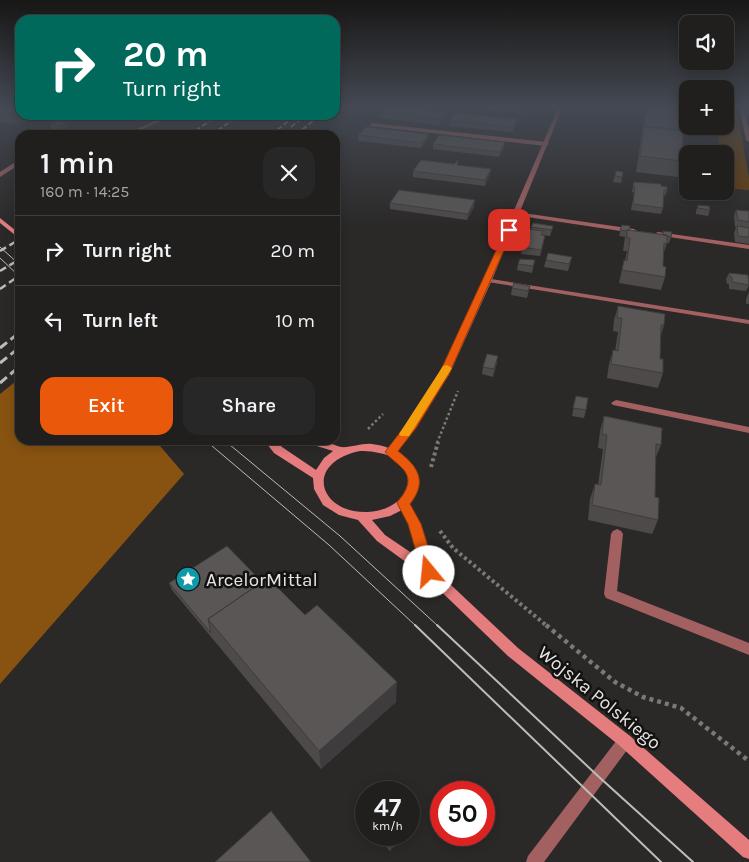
<!DOCTYPE html>
<html lang="en">
<head>
<meta charset="utf-8">
<style>
	body { margin:0; font-family:Karla,sans-serif; background:#282727; color:#f1f3f6; height:100vh; display:flex; flex-direction:column; font-size:19px; white-space:nowrap }
	* { box-sizing:border-box; margin:0 }
	p { font-size:16px; color:#a2a2a4 }
	.icon { flex:none; width:28px; height:28px; fill:none; stroke:currentColor; stroke-width:2; stroke-linecap:round; stroke-linejoin:round }
	.map { position:relative; flex:1; overflow:hidden }
	.panel { position:absolute; left:15px; top:130px; width:325px; height:315px; display:flex; flex-direction:column; background:#201f1e; border-radius:15px; box-shadow:0 2px 12px #0003,0 0 0 1px #3d3d3c }
	.panel>* { flex:none }
	.hud { position:absolute; left:15px; top:15px; width:325px; height:105px; border-radius:15px; box-shadow:0 2px 12px #0003,0 0 0 1px #3d3d3c; background:#00695c; color:#fff; overflow:hidden }
	.tools { position:absolute; left:679px; top:15px; display:grid; gap:10px }
	.tools a { display:grid; place-items:center; width:55px; height:55px; border-radius:10px; background:#201f1e; box-shadow:0 2px 12px #0003,0 0 0 1px #3d3d3c; font-size:25px }
	.speed { position:absolute; left:355px; top:781px; display:flex; gap:10px; font-size:25px; font-weight:700; text-align:center }
	.speed>* { display:grid; place-content:center; width:65px; height:65px; border-radius:50%; background:#201f1e; box-shadow:0 2px 12px #0003,0 0 0 1px #3d3d3c; line-height:1 }
	.speed small { font-size:12px; font-weight:400 }
	.speed .limit { border:8px solid #d22; background:#fff; color:#111 }
	.pin { position:absolute; display:grid; place-items:center; width:42px; height:42px; color:#fff; margin:-21px; border-radius:10px; box-shadow:0 2px 8px #0006 }
	.me { position:absolute; width:55px; margin:-28px; rotate:343deg; stroke-linejoin:round; filter:drop-shadow(0 0 4px #0008) }
	.turn { display:flex; align-items:center; gap:18px; height:105px; padding:0 25px; font-size:22px }
	.turn .icon { width:65px; height:65px; stroke-width:2.5 }
	.turn b { display:block; font-size:35px; line-height:42px }
	.round { display:grid; place-items:center; flex:none; width:52px; height:52px; border-radius:15px; background:#282727 }
	.head { display:flex; align-items:center; justify-content:space-between; height:85px; padding:0 25px }
	h1 { font-size:30px; font-weight:600; line-height:38px }
	.primary-button { display:flex; gap:10px; margin-top:auto; padding:10px 25px }
	.primary-button a { flex:1; height:58px; border-radius:15px; background:#ea580c; color:#fff; font-size:20px; font-weight:600; line-height:58px; text-align:center }
	.primary-button a+a { background:#282727; color:#f1f3f6 }
	ul { padding:0; list-style:none }
	li { display:flex; align-items:center; gap:15px; height:70px; padding:0 25px; border-top:1px solid #3d3d3c }
	li div { flex:1 }
	li b { display:block; font-size:19px }
	li em { font-style:normal }
	.map>svg:first-child { display:block }
	.green { fill:#683d07 }
	.forest { fill:#885311 }
	.lines { fill:none; stroke-linecap:round; stroke-linejoin:round }
	.path-far3 { stroke:#7a7977; stroke-width:2; stroke-dasharray:1 1; stroke-linecap:butt }
	.path-far2 { stroke:#7a7977; stroke-width:2.5; stroke-dasharray:2.5 2.5; stroke-linecap:butt }
	.path-far1 { stroke:#7a7977; stroke-width:4; stroke-dasharray:3 3; stroke-linecap:butt }
	.path { stroke:#7a7977; stroke-width:4.5; stroke-dasharray:4 4; stroke-linecap:butt }
	.lane { fill:#a26061; fill-rule:evenodd }
	.street { fill:#a26061; fill-rule:evenodd }
	.secondary { fill:#e57d7f; fill-rule:evenodd }
	.tram-far1 { stroke:#bdbcba; stroke-width:1 }
	.tram { stroke:#bdbcba; stroke-width:2 }
	.rail-far2 { stroke:#bdbcba; stroke-width:2; stroke-dasharray:5.5 2.5; stroke-linecap:butt }
	.rail-far1 { stroke:#bdbcba; stroke-width:2.5; stroke-dasharray:7 4; stroke-linecap:butt }
	.rail { stroke:#bdbcba; stroke-width:3; stroke-dasharray:9 4.5; stroke-linecap:butt }
	.wall { fill:#4d4a49 }
	.shaded-wall { fill:#3e3c3c }
	.building { fill:#595655; stroke:#3e3c3c }
	.route { fill:#ea580c; stroke:#983908 }
	.slow { fill:#f59e0b }
	.labels { text-anchor:middle; stroke-width:5; stroke-linejoin:round; paint-order:stroke }
	.near-poi-label { font-size:19px; fill:#e6e5e3; stroke:#131211; text-anchor:start }
	.near-street-label { font-size:19px; fill:#e6e5e3; stroke:#131211 }
</style>
</head>
<body>
<div class="map">
<svg width="749" height="862" viewBox="0 0 749 862">
	<rect width="100%" height="100%" fill="#2b2928"/>
	<path class="green" d="M725 106H736L749 178V190L725 188V154H720L717 126H725Z"/>
	<path class="forest" d="M20 378V440H155L184 474 0 684V394Z"/>
	<g class="lines">
		<path class="path-far3" d="M636 106 650 108
			M678 110 688 111"/>
		<path class="path-far2" d="M368 429 383 414
			M437 443 458 391"/>
		<path class="path-far1" d="M431 467 438 442
			M440 531 453 548 547 626"/>
		<path class="path" d="M546 625 615 682 643 697 681 708 749 761"/>
		<path class="lane" d="M168 115H174L130 135H123Z
			M372 123 546 142 549 144 546 146 370 126Z
			M20 159V164L0 177V172Z
			M516 212 634 229 637 231 634 233 514 215 513 214Z
			M658 232 749 245V249L656 235V233Z
			M485 278 749 320V324L488 282H485Z
			M616 400 749 427V433L613 405 611 403Z
			M617 529 621 531 623 534 617 591 749 643V655L606 598 604 594 611 534 613 531Z
			M625 733 630 736 633 741 630 746 544 862H526L528 856 620 736Z"/>
		<path class="street" d="M559 106H563L492 280 449 375 416 427 395 455H387L386 452 387 449 408 423 439 375 484 280Z
			M739 106H743L749 129V142L746 140Z"/>
		<path class="secondary" d="M0 218 20 234V239L0 223Z
			M264 440H275L282 447 316 470 324 458 333 451 304 442 303 440C308 440 314 439 319 440 326 441 334 445 341 447 350 448 362 443 372 444 404 448 434 472 409 504L421 524 434 569 518 648 630 736 749 840V859L743 857 620 746 508 656 425 576 377 541 358 520 339 515 323 505 314 489 313 478 274 453ZM360 451C379 451 406 456 408 480 408 488 405 494 399 500 390 508 380 511 368 512 319 514 303 463 360 451ZM402 510 409 524 419 558 385 535 372 520 390 516Z"/>
		<path class="tram-far1" d="M0 247 20 265
			M0 258 20 277
			M205 440 329 545 416 626
			M224 440 340 536 438 626"/>
		<path class="tram" d="M415 625 661 862
			M437 625 599 777 693 862"/>
		<path class="rail-far2" d="M291 127 306 115
			M189 135 219 115
			M211 135 240 115
			M271 135 296 115
			M296 135 320 115"/>
		<path class="rail-far1" d="M0 251 20 239
			M0 271 20 259
			M0 289 20 275"/>
		<path class="rail" d="M0 348 20 332
			M0 363 20 347
			M0 383 20 366"/>
	</g>
	<path class="wall" d="M0 106 32 119 18 124 0 122Z
		M467 106H525L522 113 467 107Z
		M646 106H682L681 131 682 161 678 177 636 172Z
		M380 113 445 117 439 125 380 118Z
		M517 119 516 124 512 132 449 126 450 120Z
		M50 124 69 129 61 132 51 129Z
		M358 135 428 139 421 148 358 141Z
		M505 142 504 147 499 157 433 149V144Z
		M458 165 490 174 485 186 413 177V171Z
		M616 171 623 172 621 183 613 182Z
		M634 182 661 186 667 190 665 196H663V208L661 214 631 210 634 193 632 192Z
		M390 203 474 207 467 220 390 209Z
		M698 205 710 210 708 216 696 214V211Z
		M736 210 749 211V244L735 242 734 233 736 227H735L734 216Z
		M533 223 553 226 550 236 542 235 544 242 540 256 521 254 522 247 526 239H525L526 233 531 229Z
		M622 225 630 230 662 234 663 231 671 237 669 243H667L663 255V266L665 277 661 290 619 283 624 260 625 261 627 251H623L625 237 619 236Z
		M572 257 568 271 544 267 546 260Z
		M535 260 532 273 517 270 518 264Z
		M729 273 748 275 749 285 746 291 729 289V284H727L726 279Z
		M530 286 527 298 511 295 512 288Z
		M749 292V304H746V299Z
		M618 306 664 325 661 335 660 359 663 373 658 388 607 378 609 364 613 350 615 351 618 332 613 331 614 320Z
		M497 363 493 377 482 374 483 367Z
		M576 396 586 410 584 418 572 416Z
		M604 416 661 445 656 457 655 497 658 520 652 534 588 520 590 499 595 484 598 485 603 449 598 448 600 431Z
		M262 582 305 615 396 702 321 769 172 590 169 583Z
		M376 835H405L390 851Z"/>
	<path class="shaded-wall" d="M523 106H525L522 113Z
		M20 112V115H30L32 119 18 124 14 114Z
		M445 112V117L439 125V119Z
		M517 119 516 124 512 132 513 127Z
		M67 124 69 129 61 132 59 126Z
		M429 134 428 139 421 148 422 143Z
		M505 142 504 147 499 157 500 152Z
		M491 169 490 174 485 186V180Z
		M475 200 474 207 467 220 468 214Z
		M498 356 497 363 493 377 494 369Z
		M397 682 396 702 321 769 319 751Z
		M400 835H405L390 851V846Z"/>
	<path class="building" d="M0 106H20V112L14 114 0 112Z
		M387 106H391L445 112 439 119 380 113Z
		M647 106H682L681 130 644 126Z
		M456 113 517 119 513 127 450 120Z
		M58 121 67 124 59 126 50 124Z
		M366 127 429 134 422 143 358 135Z
		M644 127 683 131 682 161 640 156Z
		M439 135 505 142 500 152 433 144Z
		M421 160 454 164 458 160 457 165 491 169 485 180 413 171Z
		M616 171 623 172 622 177 615 176Z
		M634 182 661 184V186L667 187V190H664L663 208 633 204 635 187 633 186Z
		M399 190 475 200 468 214 390 203Z
		M698 205 709 206 710 210 698 208Z
		M736 210 749 211V222L738 220Z
		M533 223 553 226 552 230 531 227Z
		M622 225 630 226V230H627V231L620 230Z
		M737 226 749 228V237L738 236Z
		M528 229 543 231 541 235 545 236 541 250 522 247 529 233H526Z
		M627 230 667 235V244L664 243 663 266 666 267 665 277 622 270 624 260 627 261 630 238H627Z
		M663 231 672 232 671 237 663 235Z
		M548 253 572 257 569 264 546 260Z
		M520 259 535 260 533 266 518 264Z
		M729 273 748 275 749 285 732 282V277H730Z
		M514 283 530 286 528 291 512 288Z
		M618 306 665 314 664 325H661L660 359H663V373L611 364 613 350 618 351 622 318H617Z
		M487 354 498 356 494 369 483 367Z
		M576 396 588 398 586 410 573 408Z
		M604 416 662 428 661 445 656 444 655 497 659 498 658 520 592 505 595 484 601 485 607 435 602 434Z
		M227 546 262 582 208 619 211 633 169 583Z
		M268 578 305 615 317 605 397 682 319 751 208 619Z
		M271 811 311 862H215Z
		M381 835H400L390 846Z"/>
	<linearGradient id="sky" x2="0" y2="1"><stop stop-color="#181716"/><stop offset="0.47" stop-color="#444953"/><stop offset="1" stop-color="#444953" stop-opacity="0"/></linearGradient>
	<rect width="749" height="227" fill="url(#sky)"/>
	<path class="route" d="M506 229 513 230 449 374 416 428 398 451C418 467 428 481 410 504L421 524 436 572 434 576 429 577 424 576 422 572 408 524 397 503C399 499 402 497 404 493 417 471 395 465 385 452L408 422 439 374Z"/>
	<path class="slow" d="M447 365 452 368 409 436H401L399 434 401 431 443 366Z"/>
	<defs>
		<g id="sight-disc" transform="scale(1.25)"><circle r="9.5" fill="#0f9aa8" stroke="#131211"/><path d="M0-6L1.8-2.2L6-1.7L2.9 1.2L3.7 5.4L0 3.3L-3.7 5.4L-2.9 1.2L-6-1.7L-1.8-2.2Z" fill="#fff"/></g>
	</defs>
	<g fill-rule="evenodd">
		<use href="#sight-disc" x="188" y="579"/>
	</g>
	<g class="labels">
		<g class="near-poi-label">
			<text x="206" y="586">ArcelorMittal</text>
		</g>
		<g class="near-street-label">
			<text transform="translate(600 697) rotate(39)" y="7">Wojska Polskiego</text>
		</g>
	</g>
</svg>
<div class="tools">
<a><svg class="icon" aria-label="sound" viewBox="0 0 24 24"><path d="M4 9h4l5-4v14l-5-4H4zM17 9q2 3 0 6"/></svg></a>
<a>+</a>
<a>−</a>
</div>
<div class="speed"><div>47<small>km/h</small></div><div class="limit">50</div></div>
<div class="pin" style="left:509px;top:230px;background:#d93025"><svg class="icon" aria-label="arrive" viewBox="0 0 24 24"><path d="M6 21V4h12l-3 4 3 4H6"/></svg></div>
<svg class="me" style="left:429px;top:572px" viewBox="-20 -20 40 40"><circle r="19" fill="#fff"/><path d="M0-13L10 11 0 6-10 11z" fill="#ea580c"/></svg>
<div class="hud">
<div class="turn"><svg class="icon" aria-label="right" viewBox="0 0 24 24"><path d="M7 20v-9h11M14 6l5 5-5 5"/></svg><div><b>20 m</b>Turn right</div></div>
</div>
<section class="panel">
<div class="head"><div><h1>1 min</h1><p>160 m · 14:25</p></div><a class="round"><svg class="icon" aria-label="close" viewBox="0 0 24 24"><path d="M6 6l12 12M18 6L6 18"/></svg></a></div>
<ul>
<li><svg class="icon" aria-label="right" viewBox="0 0 24 24"><path d="M7 20v-9h11M14 6l5 5-5 5"/></svg><div><b>Turn right</b></div><em>20 m</em></li>
<li><svg class="icon" aria-label="left" viewBox="0 0 24 24"><path d="M17 20v-9H6M10 6l-5 5 5 5"/></svg><div><b>Turn left</b></div><em>10 m</em></li>
</ul>
<div class="primary-button"><a>Exit</a><a>Share</a></div>
</section>
</div>
</body>
</html>
